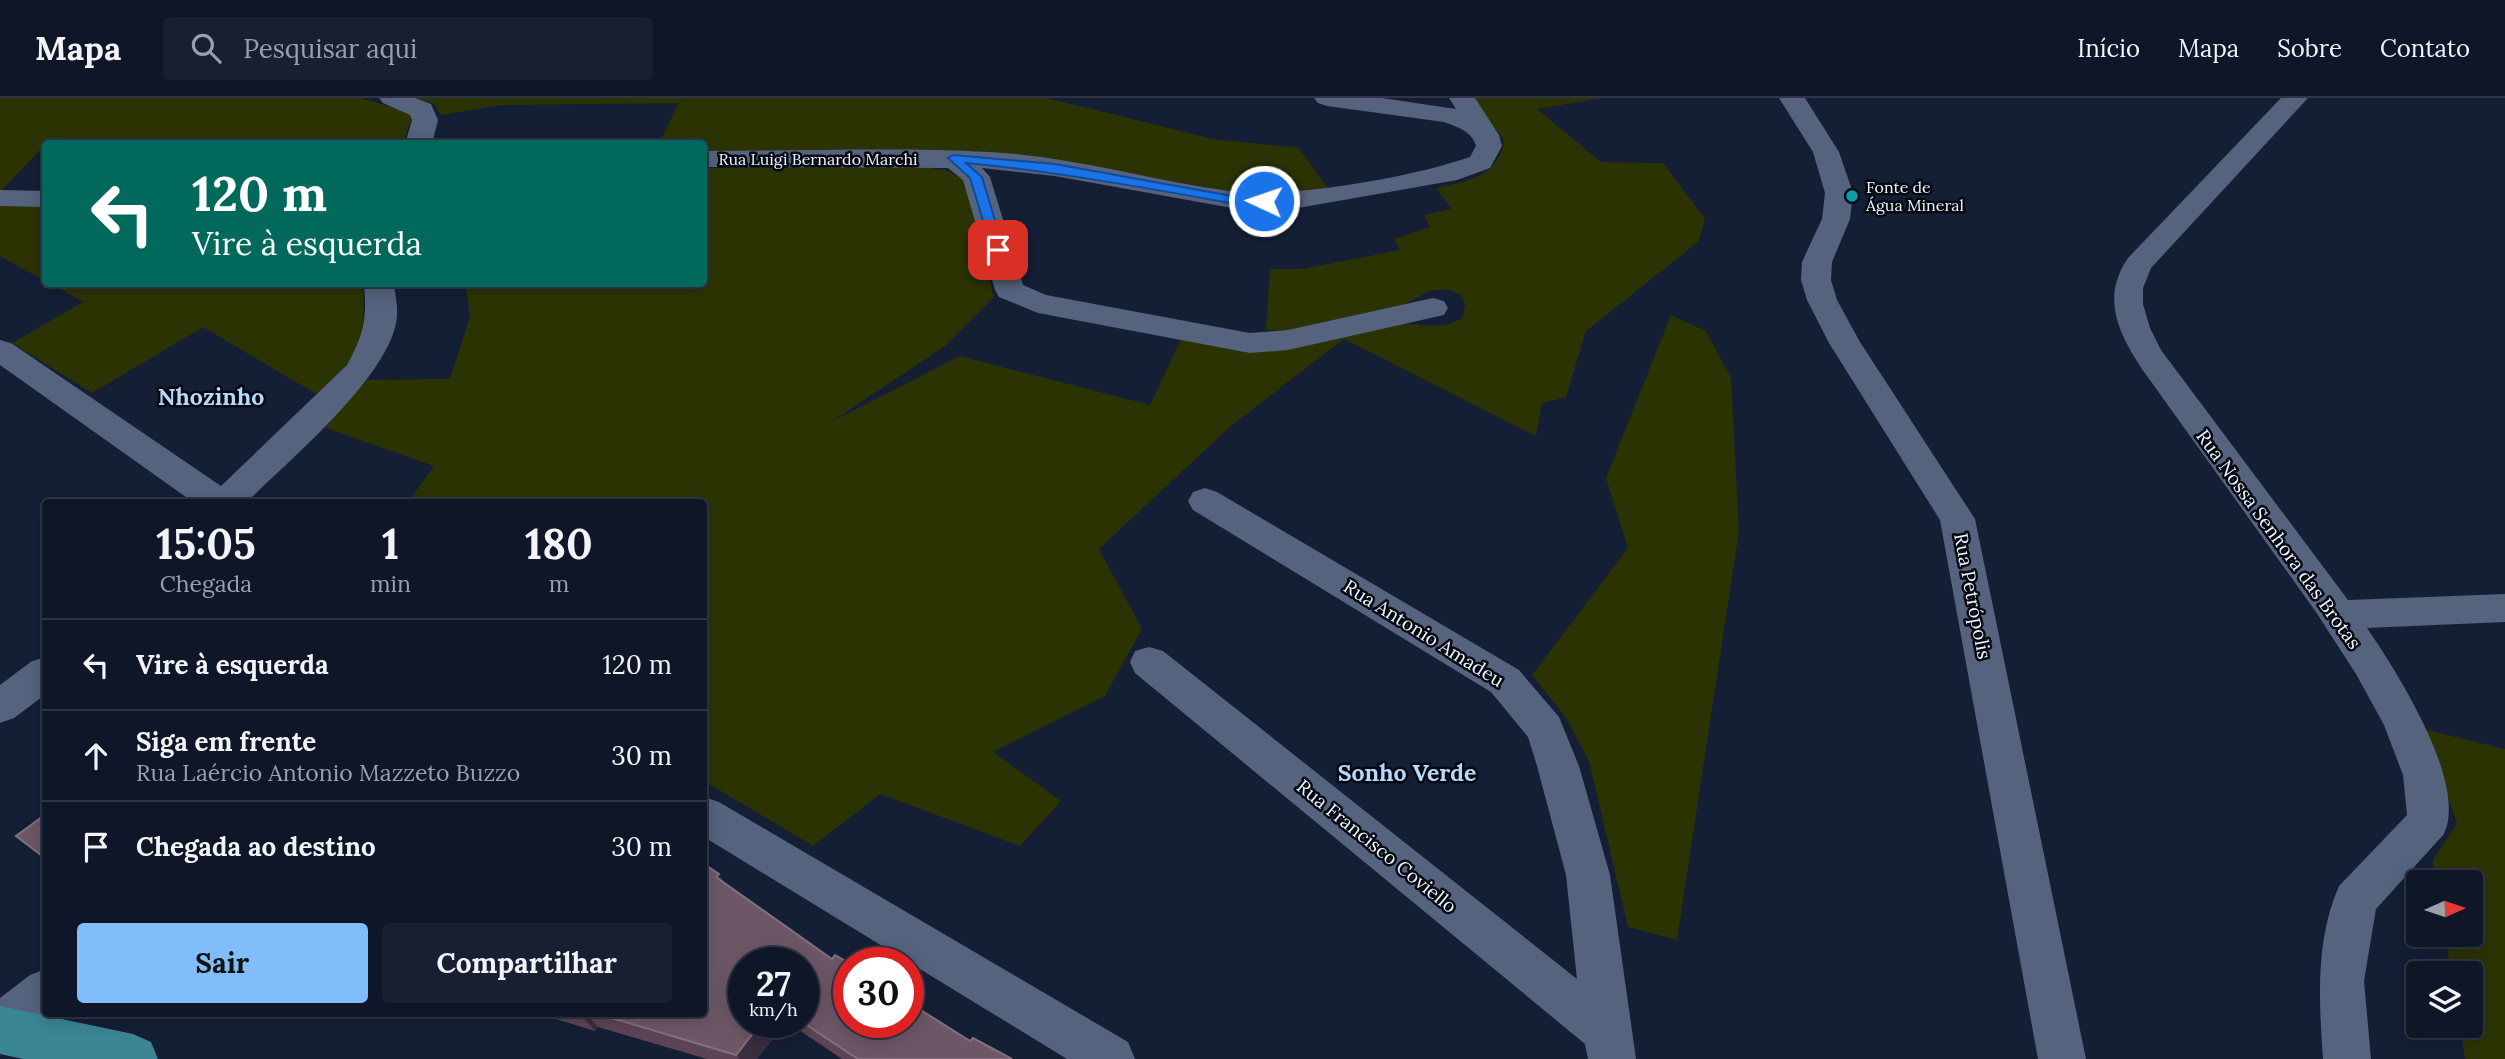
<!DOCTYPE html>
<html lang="pt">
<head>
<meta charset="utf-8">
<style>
	body { margin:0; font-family:Lora,serif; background:#181f30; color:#f1f3f6; height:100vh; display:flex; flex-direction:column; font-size:26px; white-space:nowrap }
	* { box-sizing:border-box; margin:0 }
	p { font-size:23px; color:#9b9fa8 }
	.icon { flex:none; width:38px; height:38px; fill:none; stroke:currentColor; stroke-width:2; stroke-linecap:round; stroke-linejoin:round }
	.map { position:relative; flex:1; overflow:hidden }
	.details { position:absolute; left:42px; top:401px; width:665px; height:518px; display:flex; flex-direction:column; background:#0f1628; border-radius:7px; box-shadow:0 4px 18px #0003,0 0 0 2px #2f3545 }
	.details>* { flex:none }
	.banner { position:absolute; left:42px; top:42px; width:665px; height:147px; border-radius:7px; box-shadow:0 4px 18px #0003,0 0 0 2px #2f3545; background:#00695c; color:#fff; overflow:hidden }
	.needle { width:46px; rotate:87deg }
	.controls { position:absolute; left:2406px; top:772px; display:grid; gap:14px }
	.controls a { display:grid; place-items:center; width:77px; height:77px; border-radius:7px; background:#0f1628; box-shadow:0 4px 18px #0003,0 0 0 2px #2f3545; font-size:35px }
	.speed { position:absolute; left:728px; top:849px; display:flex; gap:14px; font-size:35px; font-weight:700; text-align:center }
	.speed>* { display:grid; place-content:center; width:91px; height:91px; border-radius:50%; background:#0f1628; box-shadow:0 4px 18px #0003,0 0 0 2px #2f3545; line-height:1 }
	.speed small { font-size:18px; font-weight:400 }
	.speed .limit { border:10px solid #d22; background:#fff; color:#111 }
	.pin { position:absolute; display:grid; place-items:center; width:60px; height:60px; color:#fff; margin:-30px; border-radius:14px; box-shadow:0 4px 10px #0006 }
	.me { position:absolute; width:77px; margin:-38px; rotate:273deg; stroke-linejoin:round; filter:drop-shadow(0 0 5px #0008) }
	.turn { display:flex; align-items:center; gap:24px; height:147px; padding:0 35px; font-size:32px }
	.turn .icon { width:91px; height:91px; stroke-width:2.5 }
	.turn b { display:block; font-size:49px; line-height:60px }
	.eta { display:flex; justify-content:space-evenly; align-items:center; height:119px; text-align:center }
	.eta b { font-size:42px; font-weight:800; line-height:49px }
	.action { display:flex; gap:14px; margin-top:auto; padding:14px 35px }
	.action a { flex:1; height:80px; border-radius:7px; background:#80bdfa; color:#111; font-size:28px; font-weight:800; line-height:80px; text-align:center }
	.action a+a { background:#181f30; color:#f1f3f6 }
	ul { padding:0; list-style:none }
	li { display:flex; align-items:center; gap:21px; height:91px; padding:0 35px; border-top:2px solid #2f3545 }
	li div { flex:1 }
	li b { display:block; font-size:26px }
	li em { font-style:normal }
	header { display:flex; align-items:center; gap:42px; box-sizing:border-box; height:98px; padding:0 35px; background:#0f1628; border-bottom:2px solid #2f3545 }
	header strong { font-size:33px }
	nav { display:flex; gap:38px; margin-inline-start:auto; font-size:24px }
	.search { width:490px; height:63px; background:#181f30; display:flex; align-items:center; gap:18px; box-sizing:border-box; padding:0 24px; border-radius:7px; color:#9b9fa8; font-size:26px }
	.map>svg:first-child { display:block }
	.green { fill:#2c3303 }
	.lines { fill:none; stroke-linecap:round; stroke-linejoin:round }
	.minor { fill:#56637e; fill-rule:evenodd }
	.major { fill:#3c8595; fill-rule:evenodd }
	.wall { fill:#5d4454 }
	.shaded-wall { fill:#392d40 }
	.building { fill:#6d5766; stroke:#81707e; stroke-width:2 }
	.route { fill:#1a73e8; stroke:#114b97; stroke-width:2 }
	.culture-dot { fill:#0f9aa8; stroke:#050912; stroke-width:2.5 }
	.labels { text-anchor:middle; stroke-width:5; stroke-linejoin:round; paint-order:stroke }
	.far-street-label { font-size:16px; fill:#eff4fe; stroke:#050912 }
	.far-poi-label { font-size:16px; fill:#eff4fe; stroke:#050912; text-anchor:start }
	.street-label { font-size:19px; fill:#eff4fe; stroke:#050912 }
	.quarter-label { font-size:23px; font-weight:bold; fill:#b6d8fb; stroke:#050912 }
</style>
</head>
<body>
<header>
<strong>Mapa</strong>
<div class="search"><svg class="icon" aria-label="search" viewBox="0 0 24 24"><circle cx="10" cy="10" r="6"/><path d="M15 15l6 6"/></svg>Pesquisar aqui</div>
<nav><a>Início</a><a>Mapa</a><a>Sobre</a><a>Contato</a></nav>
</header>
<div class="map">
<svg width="2505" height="961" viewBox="0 0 2505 961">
	<rect width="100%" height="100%" fill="#141e35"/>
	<path class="green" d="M0 0H361L409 14 412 19 403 45 46 46 0 94Z
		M415 0H1047L1213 41 1299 50 1328 90 1253 97 1022 57 975 53H704V46L659 45 679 5 501 7 441 17 434 6Z
		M1472 0H1603L1537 11 1601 64 1663 65 1705 121 1698 144 1586 233 1566 299 1542 305 1536 338 1344 241 1232 327 1099 451 1142 531 1105 598 993 654 1061 703 1020 748 880 696 813 748 704 683V404H408L434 368 323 329 367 282 450 281 470 218 465 186H704V70H929L948 73 965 82 994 199 945 248 831 324 960 258 1150 307 1181 241 1251 253H1277L1401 226C1423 225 1444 234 1463 219L1465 206 1462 198 1448 191 1430 193 1399 209 1292 233 1266 232 1270 171H1302L1400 152 1394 141 1430 129 1424 117 1452 111 1436 90C1468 83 1499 79 1504 42Z
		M0 103 45 107V183L0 158Z
		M51 186H363C365 247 363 255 316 296L203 229 92 295 12 245 83 204Z
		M1671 217 1706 233 1731 280 1739 433 1677 842 1628 829 1589 663 1565 618 1532 577 1628 450 1606 380Z
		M2423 631 2505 651V961H2465L2460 928H2471V875H2451L2445 837 2471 836V784H2436L2433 762 2457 725Z"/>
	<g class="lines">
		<path class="minor" d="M379 0H415L431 6 438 22 432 46H405L412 22 410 17 383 5Z
			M1314 0H1382L1456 11 1449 0H1475L1499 37 1502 48 1490 70 1457 82 1298 110H1232L1055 78 982 70 990 79 1023 187 1046 197 1250 235 1288 232 1433 200 1444 203 1448 210 1444 217 1288 252 1250 255 1038 215 999 199 995 192 963 82 948 70 704 69V53C799 53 895 49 990 54 1071 58 1150 82 1230 93 1291 101 1412 79 1470 59L1476 48C1472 33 1457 29 1444 24L1327 8 1318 5Z
			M1779 0H1805L1839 54 1853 95 1850 121 1832 164 1831 182 1837 202 1860 244 1975 421 2086 961H2038L1940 422 1829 245 1807 202 1801 182 1802 164 1822 121 1825 95 1813 54Z
			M2281 0H2308L2151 170 2143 190V206L2150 230 2161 252 2348 502 2505 496V524L2367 530C2397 574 2468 685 2444 736L2376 811 2364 883 2371 961H2323C2319 904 2315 842 2339 788L2407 717 2403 677 2384 627 2356 576 2316 514 2142 271C2118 235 2101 199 2128 160Z
			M0 92 46 93V109L0 108Z
			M364 186H394C395 196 398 208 397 218 393 276 289 362 247 404H193L0 267V242L11 245 221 388 347 267C364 236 367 221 364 186Z
			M1205 390 1217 394 1519 572 1559 619 1579 668 1610 777 1636 961H1588L1585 946 1135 575 1130 564 1135 553 1149 549 1163 553 1577 881 1566 777 1537 668 1528 639 1491 594 1193 412 1188 403 1193 394Z
			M46 559V596L14 620 0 625V587L32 563Z
			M704 699 719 704 1128 944 1135 961H1067L704 739Z
			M46 871V915H54L17 944 0 951V900L30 877Z"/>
		<path class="major" d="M0 908 133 936 151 944 158 961H23L0 956Z"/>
	</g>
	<path class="wall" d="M724 785 832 861 970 943 1012 961H842L787 924H803V864L744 924H786L757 961H707L598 929 595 933 536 915H704Z"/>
	<path class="shaded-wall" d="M719 776 730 794 716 779Z
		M581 915H586L598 929 595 933 580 916Z
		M762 924H786L757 961H740L736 957Z"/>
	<path class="building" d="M46 716V761L16 738Z
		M704 766 719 776 716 779 832 861 835 857 849 865V924H908V904L970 943 973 940 1012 961H858L802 924 803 864H744V924H762L736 957 595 915H704Z"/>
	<path class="route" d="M953 57 1055 66 1232 98 1264 99 1270 103C1258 113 1228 104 1213 102 1130 87 1049 73 966 65L982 79 1004 152 998 156 992 152 970 80 948 60Z"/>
	<circle class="culture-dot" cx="1852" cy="98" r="7"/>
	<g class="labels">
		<g class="far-street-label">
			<text x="818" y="67">Rua Luigi Bernardo Marchi</text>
		</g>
		<g class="far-poi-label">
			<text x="1866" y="95">Fonte de<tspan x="1866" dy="18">Água Mineral</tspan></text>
		</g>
		<g class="street-label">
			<text transform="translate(2279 441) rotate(54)" y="7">Rua Nossa Senhora das Brotas</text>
			<text transform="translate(1973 498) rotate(79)" y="7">Rua Petrópolis</text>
			<text transform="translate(1424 535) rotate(32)" y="7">Rua Antonio Amadeu</text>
			<text transform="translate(1377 748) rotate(39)" y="7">Rua Francisco Coviello</text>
		</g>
		<g class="quarter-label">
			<text x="211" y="307">Nhozinho</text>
			<text x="1407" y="683">Sonho Verde</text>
		</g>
	</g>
</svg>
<div class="controls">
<a><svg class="needle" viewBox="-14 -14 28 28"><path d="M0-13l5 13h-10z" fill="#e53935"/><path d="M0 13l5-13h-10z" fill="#9b9fa8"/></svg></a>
<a><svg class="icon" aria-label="layers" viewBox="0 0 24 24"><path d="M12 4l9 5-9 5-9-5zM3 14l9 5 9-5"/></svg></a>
</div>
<div class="speed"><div>27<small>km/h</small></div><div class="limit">30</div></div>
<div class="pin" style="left:998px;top:152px;background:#d93025"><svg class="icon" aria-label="arrive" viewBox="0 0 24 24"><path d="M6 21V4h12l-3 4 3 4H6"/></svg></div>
<svg class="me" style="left:1264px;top:103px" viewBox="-20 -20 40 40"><circle r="17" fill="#1a73e8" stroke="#fff" stroke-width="3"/><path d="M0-11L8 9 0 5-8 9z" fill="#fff"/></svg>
<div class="banner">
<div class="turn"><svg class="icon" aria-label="left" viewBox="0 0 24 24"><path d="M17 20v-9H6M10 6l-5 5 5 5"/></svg><div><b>120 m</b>Vire à esquerda</div></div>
</div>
<section class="details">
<div class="eta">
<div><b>15:05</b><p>Chegada</p></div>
<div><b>1</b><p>min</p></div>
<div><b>180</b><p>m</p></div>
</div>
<ul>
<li><svg class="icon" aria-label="left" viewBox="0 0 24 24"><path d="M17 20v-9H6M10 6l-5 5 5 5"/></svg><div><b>Vire à esquerda</b></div><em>120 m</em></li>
<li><svg class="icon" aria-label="ahead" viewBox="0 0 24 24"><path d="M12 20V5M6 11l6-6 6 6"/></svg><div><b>Siga em frente</b><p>Rua Laércio Antonio Mazzeto Buzzo</p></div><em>30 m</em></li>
<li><svg class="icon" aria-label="arrive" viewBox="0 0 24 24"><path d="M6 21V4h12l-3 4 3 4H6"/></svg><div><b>Chegada ao destino</b></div><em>30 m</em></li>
</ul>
<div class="action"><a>Sair</a><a>Compartilhar</a></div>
</section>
</div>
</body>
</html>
